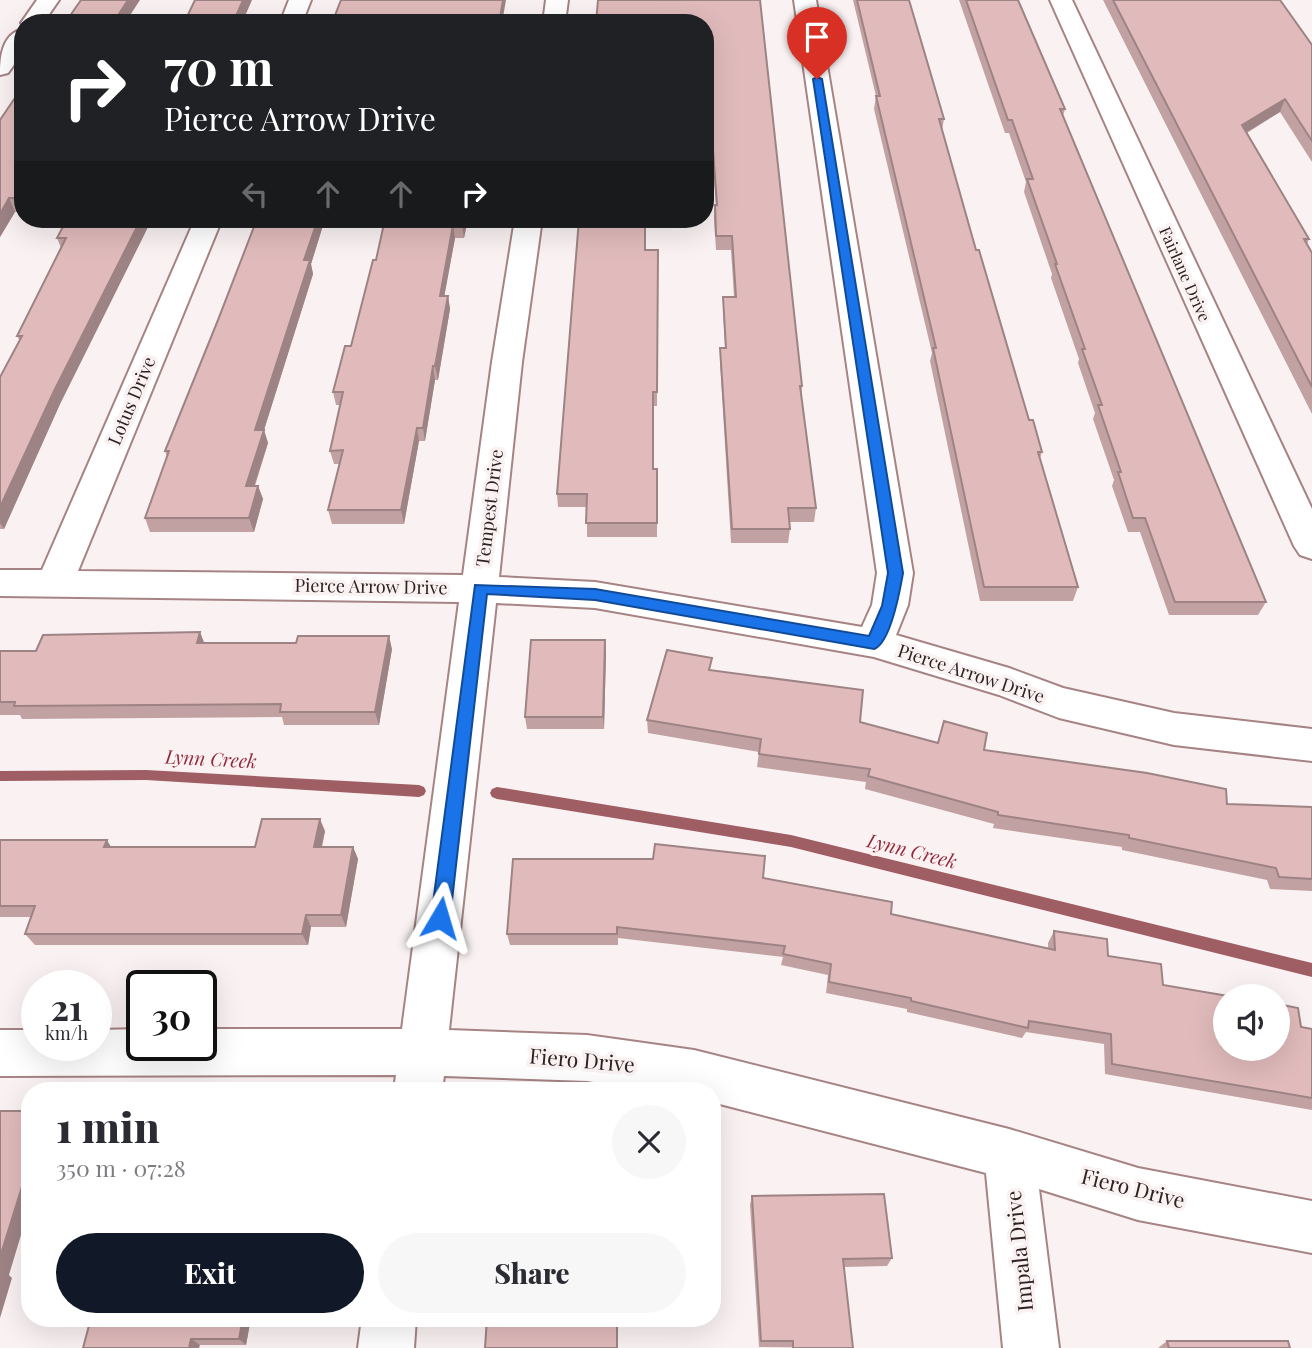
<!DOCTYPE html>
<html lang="en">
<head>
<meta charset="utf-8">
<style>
	body { margin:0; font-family:"Playfair Display",serif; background:#f7f7f7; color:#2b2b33; height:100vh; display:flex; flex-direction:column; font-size:26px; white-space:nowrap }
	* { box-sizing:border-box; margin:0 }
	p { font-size:23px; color:#7c7c81 }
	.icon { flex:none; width:38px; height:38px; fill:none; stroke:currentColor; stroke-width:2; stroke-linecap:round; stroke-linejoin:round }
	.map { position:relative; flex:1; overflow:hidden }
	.sheet { position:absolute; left:21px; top:1082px; width:700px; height:245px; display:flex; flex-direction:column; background:#fff; border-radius:28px; box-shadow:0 7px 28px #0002 }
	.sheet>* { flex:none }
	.top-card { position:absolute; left:14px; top:14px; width:700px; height:214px; border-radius:28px; box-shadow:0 7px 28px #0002; background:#202124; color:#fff; overflow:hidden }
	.tools { position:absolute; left:1213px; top:984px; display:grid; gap:14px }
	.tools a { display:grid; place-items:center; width:77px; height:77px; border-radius:50%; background:#fff; box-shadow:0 7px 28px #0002; font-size:35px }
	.speed { position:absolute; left:21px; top:970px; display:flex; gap:14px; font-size:35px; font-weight:700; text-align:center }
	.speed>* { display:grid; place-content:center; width:91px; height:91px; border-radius:50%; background:#fff; box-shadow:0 7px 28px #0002; line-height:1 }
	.speed small { font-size:18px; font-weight:400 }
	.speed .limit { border:4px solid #111; border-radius:10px; background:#fff; color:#111 }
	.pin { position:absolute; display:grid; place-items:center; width:60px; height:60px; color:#fff; margin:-72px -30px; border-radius:50% 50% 50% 0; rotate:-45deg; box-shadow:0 0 7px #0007 }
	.pin .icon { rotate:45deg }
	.me { position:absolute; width:77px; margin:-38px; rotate:7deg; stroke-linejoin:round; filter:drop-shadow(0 0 5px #0008) }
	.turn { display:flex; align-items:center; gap:24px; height:147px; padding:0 35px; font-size:32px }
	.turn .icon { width:91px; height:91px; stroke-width:2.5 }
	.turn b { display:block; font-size:49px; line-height:60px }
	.lanes { display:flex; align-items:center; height:66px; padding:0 35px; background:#0003; justify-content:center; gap:35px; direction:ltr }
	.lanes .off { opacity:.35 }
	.round { display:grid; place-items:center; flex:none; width:74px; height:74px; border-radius:37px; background:#f7f7f7 }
	.summary { display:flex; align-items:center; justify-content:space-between; height:119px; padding:0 35px }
	h1 { font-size:42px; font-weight:800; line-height:52px }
	.action { display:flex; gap:14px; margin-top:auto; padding:14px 35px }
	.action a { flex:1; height:80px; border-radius:42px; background:#111827; color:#fff; font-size:28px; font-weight:800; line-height:80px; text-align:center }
	.action a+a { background:#f7f7f7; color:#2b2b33 }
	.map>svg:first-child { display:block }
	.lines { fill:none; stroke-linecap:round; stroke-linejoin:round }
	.stream { fill:#9e5e63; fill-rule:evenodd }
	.street-casing { stroke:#a68384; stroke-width:4 }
	.street { fill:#fff; fill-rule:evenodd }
	.wall { fill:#c2a1a2 }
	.shaded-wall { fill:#9e8384 }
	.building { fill:#e1bbbc; stroke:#9e8384; stroke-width:2 }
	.route { fill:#1a73e8; stroke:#114b97; stroke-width:2 }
	.labels { text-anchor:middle; stroke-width:7; stroke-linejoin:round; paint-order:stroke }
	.far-street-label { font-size:16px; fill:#2f2121; stroke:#faf2f2 }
	.street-label { font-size:18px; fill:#2f2121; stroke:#faf2f2 }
	.water-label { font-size:19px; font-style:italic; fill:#912a3b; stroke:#faf2f2 }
	.near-street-label { font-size:21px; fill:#2f2121; stroke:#faf2f2 }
</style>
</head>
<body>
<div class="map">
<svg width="1312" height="1348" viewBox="0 0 1312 1348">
	<rect width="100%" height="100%" fill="#faf2f2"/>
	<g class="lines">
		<path class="stream" d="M146 770 419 785 424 787 426 791 424 795 419 797 146 780 0 781V771Z
			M497 787 791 835 1312 963V977L791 847 497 799 492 797 490 793 492 789Z"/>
		<g class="street-casing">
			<path id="street" d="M37 0H59L43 23H23V26L21 23Z
				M289 0H311L302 23H280Z
				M546 0H568L565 23H543Z
				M794 0H816L913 573 908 605 896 635 1009 668 1063 688 1174 713 1312 729V761L1174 745 1059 718 999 695 874 657 595 608 496 603 449 1030 587 1035 694 1050 1009 1129 1138 1168 1312 1201V1253L1138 1220 1039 1189 1059 1348H1003L986 1173 712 1102V1090H645L587 1081 444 1076 442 1090H394L396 1075 0 1076V1030H37V1045H96V1030L142 1029V1045H201V1029H402L459 602 0 596V570H42L195 219H222L78 571 463 575 492 362 515 219H542L522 362 499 577 595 582 862 627 872 605 877 573Z
				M1050 0H1072L1312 509V559L1300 555 1294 546Z
				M23 29V52L8 73 0 75C0 57 2 34 23 29Z
				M362 1318H416L414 1348H358Z"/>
		</g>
		<use href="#street" class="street"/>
	</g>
	<path class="wall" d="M760 0 802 386 801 395 816 508 814 522H789L790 529 788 543H731L720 362V348H725L723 310V297H734L731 250H716L714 218 715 205H716L705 66V23Z
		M853 0H909L944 119 942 130 976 250 1029 420 1042 452 1040 458 1078 587 1073 601H980L930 361 932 353 874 109 876 96Z
		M959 0H1018L1065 109 1063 116 1266 602 1258 615H1169L1140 532H1128L1112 486 1114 480 1093 419 1095 413 1078 363 1079 359 1051 278 1052 274 1024 192 1026 182 1009 133H1005Z
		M1103 0H1280L1312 45V162L1280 112 1247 133 1309 239 1307 244 1312 253V414Z
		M23 86V212H15L0 237V120Z
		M257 219H325L311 264 313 274 264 430 268 443 255 486H258L263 499 254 532H150L145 518 167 457 165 451 218 320Z
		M385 219H468L464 238H455L444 296H448L450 309 438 380H435L425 441H419L404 524H332L328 510 339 464H334L330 451 340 405H336L333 392 351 346 376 260Z
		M145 233 60 404 4 529H0V377L20 341 17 336 61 248 57 238Z
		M645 250H658L657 406H653V469H657V537H587V507H558L557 494Z
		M200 632 204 643 392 649 379 725H284L282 717 22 719 20 715H0V651H36Z
		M605 640 606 653 604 729H527L525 717Z
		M712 671 860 722 938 743 944 721 984 750 1227 804 1312 807V891L1270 889 1267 880 1122 850V847L993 828 994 824 865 789 866 782 757 767 759 752 648 733 647 720Z
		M325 831 322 847H353L358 859 346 927H311L308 945H35L25 934 31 917H0V840L111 847H255Z
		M763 878 891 914 1048 949V943L1054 931 1108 956 1163 985 1301 1027 1312 1029V1110L1105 1074 1104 1044 1026 1032 1022 1038 907 1012V1009L826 993 828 975 781 965 783 957 618 938V945H510L507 934Z
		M752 1196 892 1258 887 1266 844 1267 853 1348 759 1347 750 1205Z
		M91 1318H251L246 1345H200Z
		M1167 1341 1290 1348H1158Z"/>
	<path class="shaded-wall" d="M128 0H140L125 23H113Z
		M243 0H252L242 23H233Z
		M503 0H506L502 23H499Z
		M1285 99 1280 112 1237 138 1242 125Z
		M9 198 15 212 0 237V214Z
		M141 219H152L60 404 4 529 0 523V507L54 391Z
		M318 219H325L311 264 313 274 264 430 268 443 250 499 246 486 255 430 304 260Z
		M463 219H468L464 238 462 225Z
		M453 225 455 238 442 309 440 296Z
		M448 296 450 309 438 380 435 366Z
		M433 366 435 380 425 441 423 428Z
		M417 428 419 441 404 524 401 510Z
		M258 486 263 499 254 532 249 518Z
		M200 632 205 645 197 643Z
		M389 636 392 649 379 725 375 712Z
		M605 640 606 653 604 729 603 717Z
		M320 819 325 831 319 859 314 847Z
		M107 840 114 852 104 847Z
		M353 847 358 859 346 927 341 915Z
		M306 915 311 927 308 945 302 934Z
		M30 1161V1205L9 1275 12 1278 0 1318V1257Z
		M243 1318H251L246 1345 239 1339Z
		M191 1339 200 1345 199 1348H189Z"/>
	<path class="building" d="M81 0H128L113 23H65Z
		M195 0H243L233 23H184Z
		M341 0H503L499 23H332Z
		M598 0H760L802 386H800L816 508H788L790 529H732L720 348H726L723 297H736L732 236H716L715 205H717L706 53 705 54V23H596Z
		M857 0H909L944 119H939L976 250H979L1029 420H1033L1042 452H1038L1078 587H984L933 348H936L876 96H880Z
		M966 0H1018L1065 109H1060L1266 602H1175L1145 518H1133L1118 472H1121L1098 405H1102L1082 349H1085L1055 264H1057L1027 179H1033L1012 120H1008Z
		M1113 0H1280L1312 45V141L1285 99 1242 125 1309 239H1304L1312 253V387Z
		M23 86V198H9L0 214V120Z
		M67 219H141L54 391 0 507V377L22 336H17L66 238H57Z
		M257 219H318L304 260H310L255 430H264L246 486H258L249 518H145L169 451H165L218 320Z
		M385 219H463L462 225H453L440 296H448L435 366H433L423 428H417L401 510H328L343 450 330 451 343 392H333L345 346H351L373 260H376Z
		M579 219H645V250H658L657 392H653V469H657V523H586L587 494H557Z
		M200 632 197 643H296L298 636H389L375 712H280L281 704 14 706 15 702H0V651H36L43 635Z
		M531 640H605L603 717H525Z
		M667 650 712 658 709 670 863 690 860 722 938 743 944 721 987 733 984 750 1147 773 1226 789 1227 804 1312 807V879L1279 877 1276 868 1129 838V835L998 815V812L868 776 870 769 759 754 761 739 647 720Z
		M262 819H320L314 847H353L341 915H306L302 934H25L35 906H0V840H107L104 847H255Z
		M655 844 765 856 763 878 892 902 891 914 1055 950 1054 931 1107 939 1108 956 1161 964 1163 985 1228 996H1225V1048H1278V1004L1298 1008 1301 1027 1312 1029V1098L1112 1064 1111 1034 1029 1021 1028 1028 911 1001V998L829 982 831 964 783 954 785 946 617 927V934H507L513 859H653Z
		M0 1111H30V1161L0 1257Z
		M884 1194 892 1258 843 1259 853 1348H793V1341H761L752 1196Z
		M91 1318H243L239 1339H191L189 1348H83Z
		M487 1318H617V1348H485Z
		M1167 1341H1288L1290 1348H1169Z"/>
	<path class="route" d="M817 77 822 79 903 573C900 590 891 643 874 649L595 600 487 594 450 918 447 924 440 926 434 924 431 918 475 585 595 589 869 636 882 606 888 573 813 79Z"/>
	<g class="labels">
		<g class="far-street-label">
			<text transform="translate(1185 274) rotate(66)" y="6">Fairlane Drive</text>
		</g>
		<g class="street-label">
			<text transform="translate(132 401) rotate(-67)" y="6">Lotus Drive</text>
			<text transform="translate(490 508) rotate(-83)" y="6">Tempest Drive</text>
			<text transform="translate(371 587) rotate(1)" y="6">Pierce Arrow Drive</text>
			<text transform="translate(971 674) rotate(18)" y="6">Pierce Arrow Drive</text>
		</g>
		<g class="water-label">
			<text transform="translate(211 759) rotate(3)" y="7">Lynn Creek</text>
			<text transform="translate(912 851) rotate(14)" y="7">Lynn Creek</text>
		</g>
		<g class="near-street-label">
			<text transform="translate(582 1061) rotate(5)" y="7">Fiero Drive</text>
			<text transform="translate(1133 1189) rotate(14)" y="7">Fiero Drive</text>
			<text transform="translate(1020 1251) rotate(-96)" y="7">Impala Drive</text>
		</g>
	</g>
</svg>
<div class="tools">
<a><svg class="icon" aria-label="sound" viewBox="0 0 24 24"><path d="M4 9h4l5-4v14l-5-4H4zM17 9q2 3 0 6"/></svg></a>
</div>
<div class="speed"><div>21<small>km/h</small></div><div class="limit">30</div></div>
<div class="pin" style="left:817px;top:79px;background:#d93025"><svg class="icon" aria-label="arrive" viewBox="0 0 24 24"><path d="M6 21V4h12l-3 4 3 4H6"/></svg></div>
<svg class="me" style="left:440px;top:918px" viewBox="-20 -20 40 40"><path d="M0-17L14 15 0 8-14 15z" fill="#1a73e8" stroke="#fff" stroke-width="4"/></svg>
<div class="top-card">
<div class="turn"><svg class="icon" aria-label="right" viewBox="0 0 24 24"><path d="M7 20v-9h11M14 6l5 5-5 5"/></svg><div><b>70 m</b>Pierce Arrow Drive</div></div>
<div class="lanes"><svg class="icon off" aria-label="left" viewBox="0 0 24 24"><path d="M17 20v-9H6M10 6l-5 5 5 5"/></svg><svg class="icon off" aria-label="ahead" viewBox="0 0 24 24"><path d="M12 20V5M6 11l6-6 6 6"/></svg><svg class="icon off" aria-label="ahead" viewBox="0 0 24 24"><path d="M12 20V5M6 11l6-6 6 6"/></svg><svg class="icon" aria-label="right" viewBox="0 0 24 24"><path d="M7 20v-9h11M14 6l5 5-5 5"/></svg></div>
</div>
<section class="sheet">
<div class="summary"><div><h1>1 min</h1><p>350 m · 07:28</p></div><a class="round"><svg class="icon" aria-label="close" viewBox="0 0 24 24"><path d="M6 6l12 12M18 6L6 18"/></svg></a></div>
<div class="action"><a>Exit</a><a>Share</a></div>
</section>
</div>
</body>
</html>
